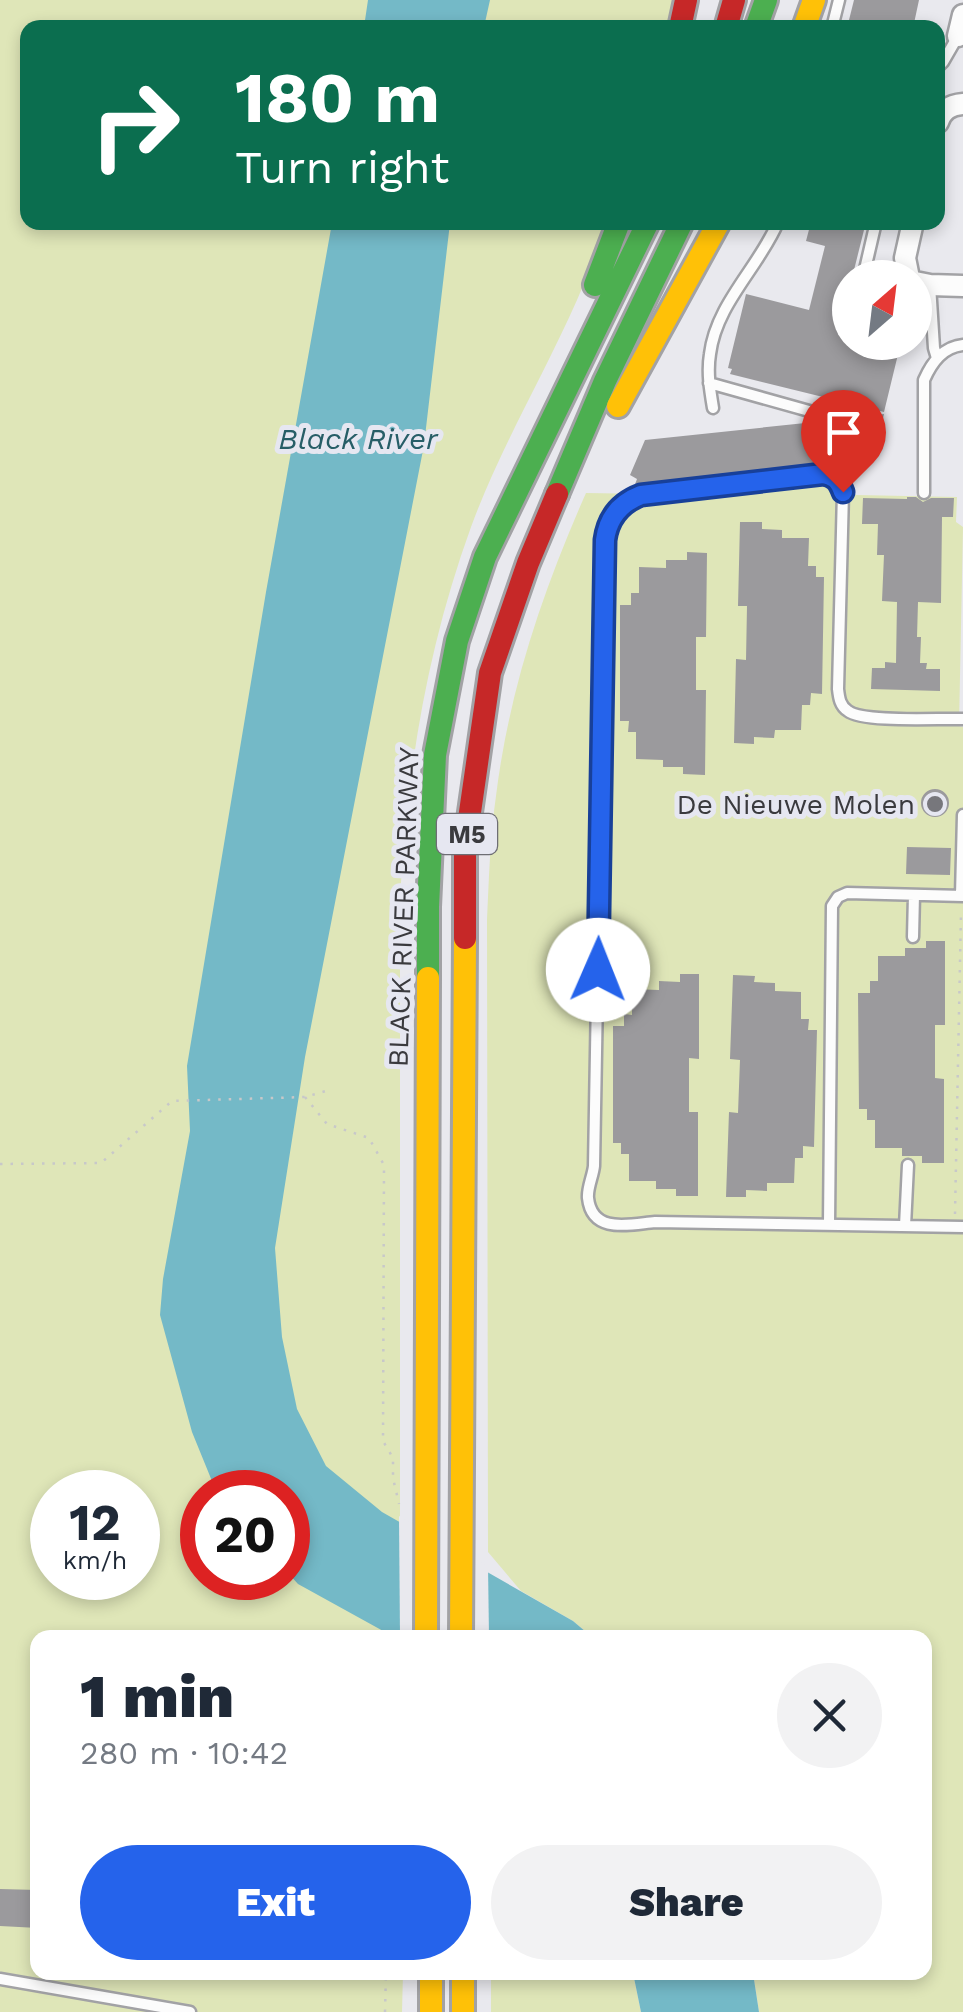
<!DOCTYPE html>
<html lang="en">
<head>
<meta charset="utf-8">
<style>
	body { margin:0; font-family:"Work Sans",sans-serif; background:#f2f2f3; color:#1f2937; height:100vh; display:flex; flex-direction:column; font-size:38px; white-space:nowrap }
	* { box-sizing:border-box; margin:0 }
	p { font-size:32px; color:#747a83 }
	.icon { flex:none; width:55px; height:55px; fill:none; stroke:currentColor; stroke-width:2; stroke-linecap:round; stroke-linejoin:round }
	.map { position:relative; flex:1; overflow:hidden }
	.details { position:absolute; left:30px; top:1630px; width:902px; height:350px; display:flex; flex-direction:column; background:#fff; border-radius:20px; box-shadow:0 5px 15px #0003 }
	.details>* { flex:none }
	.banner { position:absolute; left:20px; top:20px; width:925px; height:210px; border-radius:20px; box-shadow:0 5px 15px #0003; background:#0b6e4f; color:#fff; overflow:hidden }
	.needle { width:65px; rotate:28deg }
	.controls { position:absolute; left:832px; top:260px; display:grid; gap:20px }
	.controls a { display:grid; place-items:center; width:100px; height:100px; border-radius:50%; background:#fff; box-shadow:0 5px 15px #0003; font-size:50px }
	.speed { position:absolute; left:30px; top:1470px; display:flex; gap:20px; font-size:50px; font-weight:700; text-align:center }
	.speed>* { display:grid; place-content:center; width:130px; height:130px; border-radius:50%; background:#fff; box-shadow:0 5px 15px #0003; line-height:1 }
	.speed small { font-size:25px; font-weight:400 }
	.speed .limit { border:15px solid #d22; background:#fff; color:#111 }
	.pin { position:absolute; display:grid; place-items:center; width:85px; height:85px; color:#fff; margin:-102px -42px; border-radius:50% 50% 50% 0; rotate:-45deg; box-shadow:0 0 10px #0007 }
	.pin .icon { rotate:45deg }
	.me { position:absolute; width:110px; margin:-55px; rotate:1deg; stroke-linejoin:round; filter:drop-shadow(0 0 8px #0008) }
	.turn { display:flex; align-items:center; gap:35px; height:210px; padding:0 50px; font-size:45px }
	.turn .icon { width:130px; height:130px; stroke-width:2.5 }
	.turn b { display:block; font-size:70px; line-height:85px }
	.round { display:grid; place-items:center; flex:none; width:105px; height:105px; border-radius:52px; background:#f2f2f3 }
	.summary { display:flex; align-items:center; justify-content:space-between; height:170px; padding:0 50px }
	h1 { font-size:60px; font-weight:800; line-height:75px }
	.action { display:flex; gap:20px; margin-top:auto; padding:20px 50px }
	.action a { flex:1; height:115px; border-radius:60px; background:#2563eb; color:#fff; font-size:40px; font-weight:800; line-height:115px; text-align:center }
	.action a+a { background:#f2f2f3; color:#1f2937 }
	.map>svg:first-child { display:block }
	.green { fill:#dfe6b8; fill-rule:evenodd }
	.water { fill:#74b9c7 }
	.pier { fill:#e9e9ee }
	.building { fill:#9b9a9d }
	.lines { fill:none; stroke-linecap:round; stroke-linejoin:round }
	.lane-casing { stroke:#a2a2a5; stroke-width:15 }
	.street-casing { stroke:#a2a2a5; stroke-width:25 }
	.fast-casing { stroke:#a2a2a5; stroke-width:28 }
	.slow-casing { stroke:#a2a2a5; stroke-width:28 }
	.jam-casing { stroke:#a2a2a5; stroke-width:28 }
	.path { stroke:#c8c8c9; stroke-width:2.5; stroke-dasharray:2.5 8; stroke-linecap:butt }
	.lane { stroke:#fcfcfc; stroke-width:10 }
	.street { stroke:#fcfcfc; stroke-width:20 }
	.fast { stroke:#4caf50; stroke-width:22 }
	.slow { stroke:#ffc107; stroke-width:22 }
	.jam { stroke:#c62828; stroke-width:22 }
	.route-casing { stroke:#184099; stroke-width:25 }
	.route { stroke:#2563eb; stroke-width:18 }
	.poi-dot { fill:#77777c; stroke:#e6e7f1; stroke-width:4 }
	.labels { text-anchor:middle; stroke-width:10; stroke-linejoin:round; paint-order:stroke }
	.shield { fill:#e6e7f1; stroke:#6e6e74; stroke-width:2.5 }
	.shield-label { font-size:25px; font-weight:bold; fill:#3a3a3e }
	.poi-label { font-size:28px; fill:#3a3a3e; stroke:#e6e7f1; text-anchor:end }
	.street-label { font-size:28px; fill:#3a3a3e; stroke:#e6e7f1 }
	.water-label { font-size:30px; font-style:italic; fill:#275e67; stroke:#e6e7f1 }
</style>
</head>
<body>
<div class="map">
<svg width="963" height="2012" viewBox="0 0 963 2012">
	<rect width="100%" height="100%" fill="#e9e9ee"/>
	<path class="green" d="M0 0H673L666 28H28V222L607 223C597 248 588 275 577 300 543 377 500 448 471 527 427 648 407 771 400 898V1637L38 1638V1972L403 1973 402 2012H0ZM52 1492H138V1578H52ZM202 1492H288V1578H202Z
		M833 476 856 495 957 497 956 522 963 527 959 726 963 727V2012H759L753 1973 925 1972V1638L592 1637 573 1621 521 1591 488 1552 487 920C489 879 490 837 496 796 509 690 543 590 586 493L650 494Z
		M491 1973H633L641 2012H491Z"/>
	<path class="water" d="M368 0H490L484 27H364Z
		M332 223H450L424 445 305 1057 275 1248 282 1337 297 1409 326 1466 382 1512 573 1621 592 1637H394L298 1584 288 1573V1492H219L214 1486 192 1432 160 1315 163 1279 190 1131 187 1066 266 592Z
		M633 1973H753L759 2012H641Z"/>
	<path class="pier" d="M399 1516 488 1566 489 1637H400Z"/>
	<path class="building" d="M854 0H919L913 28H847Z
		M811 222H866L852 278H850V287L838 335 850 338V342H901L884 412 730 374 732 369 728 368 746 294 809 310 825 246 806 241Z
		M884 414 873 460 634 487 637 479 630 475 645 440 815 422 828 425 835 420Z
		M907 497H916L923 502 931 498H954L953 517H942L941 603 918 602 917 637H921L920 663H927L926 669H940V691L871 689 872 668H885V662L896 663 897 602 882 601 884 555H877L878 524H862L863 498 907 499Z
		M740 522H762V529L782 530V538H809L808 566H816V577H824L822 694 811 693 810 705H802L801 730H775L774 738 754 737V744L734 743 736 659 746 660 747 606H738Z
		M687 552 707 553 706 637H696V690H706L705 775 683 774V767H663V760L636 759V732H628L629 721H620V605H631V593H639V567L666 568V560H687Z
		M921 803a14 14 0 1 1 28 0a14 14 0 1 1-28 0Z
		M907 847 951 848 950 875 906 874Z
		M926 941H945V1025H935V1078L944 1079V1163H922V1156H902V1148H875V1120H867V1109H859L858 993H870V981H878V956H905V948H926Z
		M680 974H699V1059L689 1058V1112H698V1196H676V1189H656V1181H629V1154H621V1143H613V1026H624V1014L632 1015V989L659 990V981L680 982Z
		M733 975 755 976 754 982 775 983V991L801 992V1019H809L808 1030H817L814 1147 803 1146V1158H795L794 1183H767V1191L746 1190V1197H726L729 1112 738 1113 740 1060 730 1059Z
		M0 1889 38 1890V1928L0 1926Z"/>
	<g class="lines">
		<g class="lane-casing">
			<path id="lane" d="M832 28 839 0
				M938 67 943 62 958 36
				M863 278 876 222
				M930 285 934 348 937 358
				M709 383 827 416
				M713 408C710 390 707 372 710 354 716 304 759 267 778 222
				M924 493V380C932 362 943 347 963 345
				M963 719C941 718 863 723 848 711 840 706 839 698 838 689L843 492C840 481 835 476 823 474L641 495C620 503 608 518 605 540L594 1166C593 1176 587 1188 588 1198 592 1235 631 1224 655 1222L963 1227
				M961 895 963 815
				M913 937 914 895
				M829 1224 832 906 838 897 847 893 963 896
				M905 1226 908 1165
				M0 1979 190 2012"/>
		</g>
		<g class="street-casing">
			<path id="street" d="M958 36 963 15
				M938 122C942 110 950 105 963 104
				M909 278 905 258 913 222
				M915 282 930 285 963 286"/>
		</g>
		<g class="fast-casing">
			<path id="fast" d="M756 28 766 0
				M595 285 619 222
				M557 494 605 381 682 222
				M428 978V907L435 755 457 641 485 557 648 222"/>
		</g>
		<g class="slow-casing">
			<path id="slow" d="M804 28 814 0
				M618 406 719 222
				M426 1638 428 978
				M461 1638 465 938
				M431 1972V2012
				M463 1972V2012"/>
		</g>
		<g class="jam-casing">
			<path id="jam" d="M680 28 686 0
				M726 28 734 0
				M465 938V847L490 673 528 563 557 494"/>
		</g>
		<path class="path" d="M305 1097 327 1124 369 1138 384 1165 383 1441 393 1458V1478L399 1504
			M0 1164 101 1163 172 1101 305 1097 326 1091
			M955 1214 961 912
			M385 2012 386 1972"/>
		<use href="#lane" class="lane"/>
		<use href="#street" class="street"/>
		<use href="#fast" class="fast"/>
		<use href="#slow" class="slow"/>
		<use href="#jam" class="jam"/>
	</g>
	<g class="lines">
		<g class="route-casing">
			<path id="route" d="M598 970 605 540C608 518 620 503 641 495L823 474C835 476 839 481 843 492"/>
		</g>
		<use href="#route" class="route"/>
	</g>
	<circle class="poi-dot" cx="935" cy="804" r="10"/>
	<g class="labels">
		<rect class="shield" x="437" y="814" width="60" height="40" rx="8"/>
		<g class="shield-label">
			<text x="467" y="843">M5</text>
		</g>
		<g class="poi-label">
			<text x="915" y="814">De Nieuwe Molen</text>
		</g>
		<g class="street-label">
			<text transform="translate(403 907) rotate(-88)" y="10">BLACK RIVER PARKWAY</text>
		</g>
		<g class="water-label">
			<text x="358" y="449">Black River</text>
		</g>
	</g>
</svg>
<div class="controls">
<a><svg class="needle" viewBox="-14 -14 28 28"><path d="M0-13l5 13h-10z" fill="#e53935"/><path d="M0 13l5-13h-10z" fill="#747a83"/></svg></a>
</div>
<div class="speed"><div>12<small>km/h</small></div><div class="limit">20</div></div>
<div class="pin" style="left:843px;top:492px;background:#d93025"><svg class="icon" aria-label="arrive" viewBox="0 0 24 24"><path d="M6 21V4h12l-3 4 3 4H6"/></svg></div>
<svg class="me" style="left:598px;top:970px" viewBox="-20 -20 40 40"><circle r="19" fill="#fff"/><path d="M0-13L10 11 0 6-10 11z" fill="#2563eb"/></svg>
<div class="banner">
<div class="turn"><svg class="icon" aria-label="right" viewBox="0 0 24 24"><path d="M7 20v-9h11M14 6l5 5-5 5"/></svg><div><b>180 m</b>Turn right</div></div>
</div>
<section class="details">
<div class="summary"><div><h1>1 min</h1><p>280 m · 10:42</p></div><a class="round"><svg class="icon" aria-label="close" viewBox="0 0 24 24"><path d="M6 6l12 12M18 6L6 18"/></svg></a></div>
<div class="action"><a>Exit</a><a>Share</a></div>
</section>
</div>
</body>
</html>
